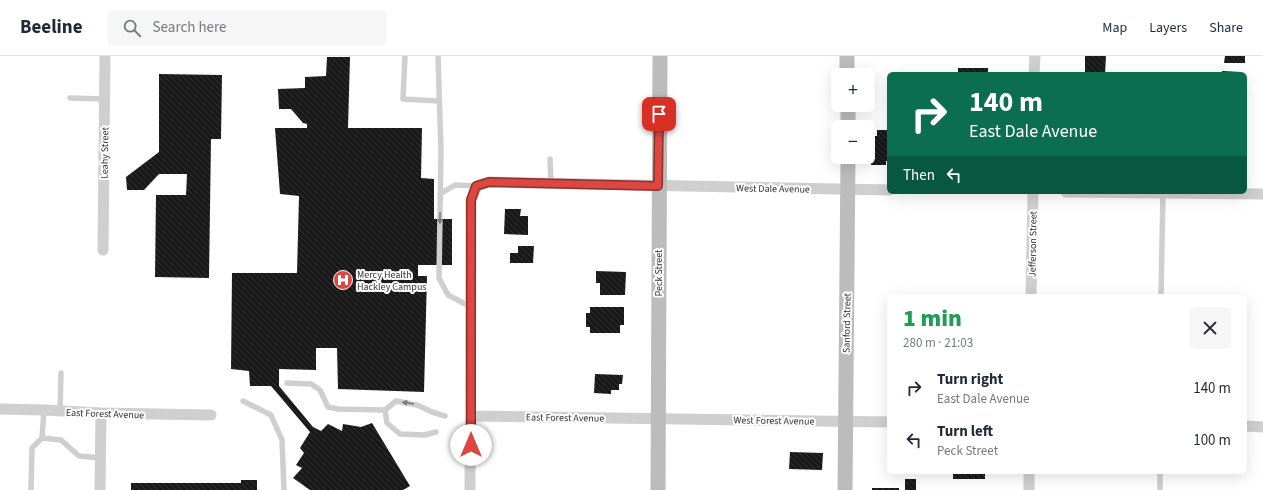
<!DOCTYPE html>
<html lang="en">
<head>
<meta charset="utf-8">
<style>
	body { margin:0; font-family:"Source Sans 3",sans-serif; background:#f6f6f7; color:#1f2937; height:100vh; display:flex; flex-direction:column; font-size:15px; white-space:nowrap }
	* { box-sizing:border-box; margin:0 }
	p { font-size:13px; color:#747a83 }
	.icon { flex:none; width:22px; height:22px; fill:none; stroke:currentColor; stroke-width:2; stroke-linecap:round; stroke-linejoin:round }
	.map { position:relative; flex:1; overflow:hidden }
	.panel { position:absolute; left:887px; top:238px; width:360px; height:180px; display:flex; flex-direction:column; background:#fff; border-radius:6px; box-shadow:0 4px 16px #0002 }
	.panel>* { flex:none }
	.banner { position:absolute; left:887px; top:16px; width:360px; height:122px; border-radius:6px; box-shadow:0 4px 16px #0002; background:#0b6e4f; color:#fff; overflow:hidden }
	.tools { position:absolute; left:831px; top:12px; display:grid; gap:8px }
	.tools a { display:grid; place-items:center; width:44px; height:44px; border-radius:6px; background:#fff; box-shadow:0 4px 16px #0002; font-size:20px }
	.pin { position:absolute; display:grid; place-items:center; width:34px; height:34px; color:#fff; margin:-17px; border-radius:8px; box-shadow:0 2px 6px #0006 }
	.me { position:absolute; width:44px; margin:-22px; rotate:0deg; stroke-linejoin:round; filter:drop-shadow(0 0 3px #0008) }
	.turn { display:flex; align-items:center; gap:14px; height:84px; padding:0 16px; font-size:18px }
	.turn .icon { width:52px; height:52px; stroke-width:2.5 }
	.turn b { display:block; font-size:28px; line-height:34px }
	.then { display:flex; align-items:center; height:38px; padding:0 16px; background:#0003; gap:8px; font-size:15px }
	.round { display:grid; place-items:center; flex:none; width:42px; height:42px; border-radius:6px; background:#f6f6f7 }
	.headline { display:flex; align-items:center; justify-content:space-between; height:68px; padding:0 16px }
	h1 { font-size:24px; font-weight:800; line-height:30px; color:#1e9e55 }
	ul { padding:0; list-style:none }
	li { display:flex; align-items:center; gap:12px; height:52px; padding:0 16px }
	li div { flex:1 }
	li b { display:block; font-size:15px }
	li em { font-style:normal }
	header { display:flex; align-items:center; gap:24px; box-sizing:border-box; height:56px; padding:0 20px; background:#fff; border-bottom:1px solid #e0e1e3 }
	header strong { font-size:19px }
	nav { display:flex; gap:22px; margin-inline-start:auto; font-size:14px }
	.search { width:280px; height:36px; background:#f6f6f7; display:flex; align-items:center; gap:10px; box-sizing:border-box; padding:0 14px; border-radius:6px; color:#747a83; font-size:15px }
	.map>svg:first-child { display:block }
	.building { fill:url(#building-back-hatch) }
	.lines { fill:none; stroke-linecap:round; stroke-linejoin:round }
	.lane { stroke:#cfcfcf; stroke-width:5.5 }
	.street { stroke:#cfcfcf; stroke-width:11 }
	.secondary { stroke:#bcbcbc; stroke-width:15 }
	.oneway { fill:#797979 }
	.route-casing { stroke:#8f2f2a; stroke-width:10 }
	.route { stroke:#dc4841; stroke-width:7 }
	.labels { text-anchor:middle; stroke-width:4; stroke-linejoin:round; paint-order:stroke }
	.street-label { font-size:10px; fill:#323232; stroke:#fff }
	.poi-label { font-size:10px; fill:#323232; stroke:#fff; text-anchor:start }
</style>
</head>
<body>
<header>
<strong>Beeline</strong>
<div class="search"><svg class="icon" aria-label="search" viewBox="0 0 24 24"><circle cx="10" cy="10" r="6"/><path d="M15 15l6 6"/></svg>Search here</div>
<nav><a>Map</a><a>Layers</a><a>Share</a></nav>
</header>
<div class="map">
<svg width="1263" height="434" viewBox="0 0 1263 434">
	<defs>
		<pattern id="building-back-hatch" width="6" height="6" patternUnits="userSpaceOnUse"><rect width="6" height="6" fill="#191919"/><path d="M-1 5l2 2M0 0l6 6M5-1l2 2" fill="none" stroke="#323232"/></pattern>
	</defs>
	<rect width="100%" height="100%" fill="#fff"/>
	<path class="building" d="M1085 0H1106L1105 18H1085Z
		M1225 0H1245V7H1224Z
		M327 1H350L348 72H422L421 122 434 123V163H452V209H418V220H427L424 336 338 333 337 292H316V314L279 313V330L313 371 321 375 328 368 342 375 343 368 361 371 372 367 410 430 403 434H310L293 422 302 412 296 409 304 397 300 392 310 376 271 330H250L249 315 231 313 232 217H297L299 140 280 138 275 72H307V68L303 67 291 53H279L278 33 305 32V21L326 20Z
		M958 12H988V18H958Z
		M1222 15 1241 16V18H1222Z
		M159 18 222 19 221 83H211L209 222 155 221 156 139H186L187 118H159L144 134H127L126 121 159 96Z
		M877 74H889V105H886V109H871V92H874V80H877Z
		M505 153H521L520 160H528V179L504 178Z
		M518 190H534L533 207H510V197H518Z
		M596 215 626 216 625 239H600V227H596Z
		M590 251H624V269H620V277H590V271H586V257H590Z
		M595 318 623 319 622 328H619V334H611V338L594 337Z
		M790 396 823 397 822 414 789 413Z
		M953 416H985V423H953Z
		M905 423H916V434H905Z
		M241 424H257V434H131V427H241Z
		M872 432H899V434H872Z"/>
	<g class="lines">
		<path class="lane" d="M405 0 403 43 439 45
			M438 0 441 95 439 222 448 239 471 251
			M70 42 104 43
			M550 103 551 128
			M440 138 455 129 477 130
			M1161 240 1163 137
			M287 327 311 328 320 334 328 351 338 353 385 354
			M243 345 271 359 282 384 284 434
			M60 355 61 317
			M436 376 424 379 400 378 387 367 385 354 396 345 417 349 432 356 445 360
			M42 382 61 384 79 400 101 402
			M31 434 32 392 42 382 44 354
			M1160 434V416"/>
		<path class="street" d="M1034 18 1035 0
			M1066 136 1263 138
			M103 194 105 0
			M1031 240 1033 136
			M0 353 44 354 101 357 211 359
			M471 360 889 366
			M1245 370 1263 371
			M100 434 101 357
			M470 434 471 144 477 130 489 126 889 134
			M1029 434V416"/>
		<path class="secondary" d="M847 0V19
			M848 49V71
			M658 434 660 0
			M845 434 848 101"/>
	</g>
	<defs><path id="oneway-solid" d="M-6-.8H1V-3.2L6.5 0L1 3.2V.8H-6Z"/></defs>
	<g class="oneway">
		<use href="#oneway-solid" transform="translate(440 162) rotate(91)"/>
		<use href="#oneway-solid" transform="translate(408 347) rotate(-171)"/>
	</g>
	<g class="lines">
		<g class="route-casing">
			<path id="route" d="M471 389V144L476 130 489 126 658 130 659 58"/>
		</g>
		<use href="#route" class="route"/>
	</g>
	<defs>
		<g id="hospital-disc" transform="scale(1)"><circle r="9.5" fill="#dc4841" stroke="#fff"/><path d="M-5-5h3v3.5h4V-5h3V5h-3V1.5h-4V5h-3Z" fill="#fff"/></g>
	</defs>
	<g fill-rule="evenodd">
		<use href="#hospital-disc" x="343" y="224"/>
	</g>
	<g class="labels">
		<g class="street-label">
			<text transform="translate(104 97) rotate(-89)" y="4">Leahy Street</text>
			<text transform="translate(773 132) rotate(1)" y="4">West Dale Avenue</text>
			<text transform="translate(1032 188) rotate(-89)" y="4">Jefferson Street</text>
			<text transform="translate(658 217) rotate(-90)" y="4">Peck Street</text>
			<text transform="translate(846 267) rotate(-89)" y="4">Sanford Street</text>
			<text transform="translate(105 357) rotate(2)" y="4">East Forest Avenue</text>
			<text transform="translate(565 361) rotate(1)" y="4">East Forest Avenue</text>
			<text transform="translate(774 364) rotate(1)" y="4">West Forest Avenue</text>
		</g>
		<g class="poi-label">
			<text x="357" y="222">Mercy Health<tspan x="357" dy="12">Hackley Campus</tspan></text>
		</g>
	</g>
</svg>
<div class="tools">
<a>+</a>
<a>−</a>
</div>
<div class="pin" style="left:659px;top:58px;background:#d93025"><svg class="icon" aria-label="arrive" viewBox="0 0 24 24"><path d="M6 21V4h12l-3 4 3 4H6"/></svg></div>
<svg class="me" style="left:471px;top:389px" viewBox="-20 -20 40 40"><circle r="19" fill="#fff"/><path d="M0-13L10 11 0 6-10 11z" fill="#dc4841"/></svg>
<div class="banner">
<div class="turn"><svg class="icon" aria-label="right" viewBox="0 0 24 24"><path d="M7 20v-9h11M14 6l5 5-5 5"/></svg><div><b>140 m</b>East Dale Avenue</div></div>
<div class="then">Then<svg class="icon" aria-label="left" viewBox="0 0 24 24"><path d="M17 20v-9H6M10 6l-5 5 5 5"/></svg></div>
</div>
<section class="panel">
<div class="headline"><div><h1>1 min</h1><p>280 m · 21:03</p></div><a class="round"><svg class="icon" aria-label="close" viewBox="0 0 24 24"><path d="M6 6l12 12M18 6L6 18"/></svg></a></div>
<ul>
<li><svg class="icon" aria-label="right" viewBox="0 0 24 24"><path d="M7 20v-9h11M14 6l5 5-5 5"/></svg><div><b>Turn right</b><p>East Dale Avenue</p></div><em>140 m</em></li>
<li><svg class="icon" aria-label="left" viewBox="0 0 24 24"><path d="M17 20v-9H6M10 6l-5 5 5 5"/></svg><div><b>Turn left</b><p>Peck Street</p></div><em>100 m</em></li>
</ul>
</section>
</div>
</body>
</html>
